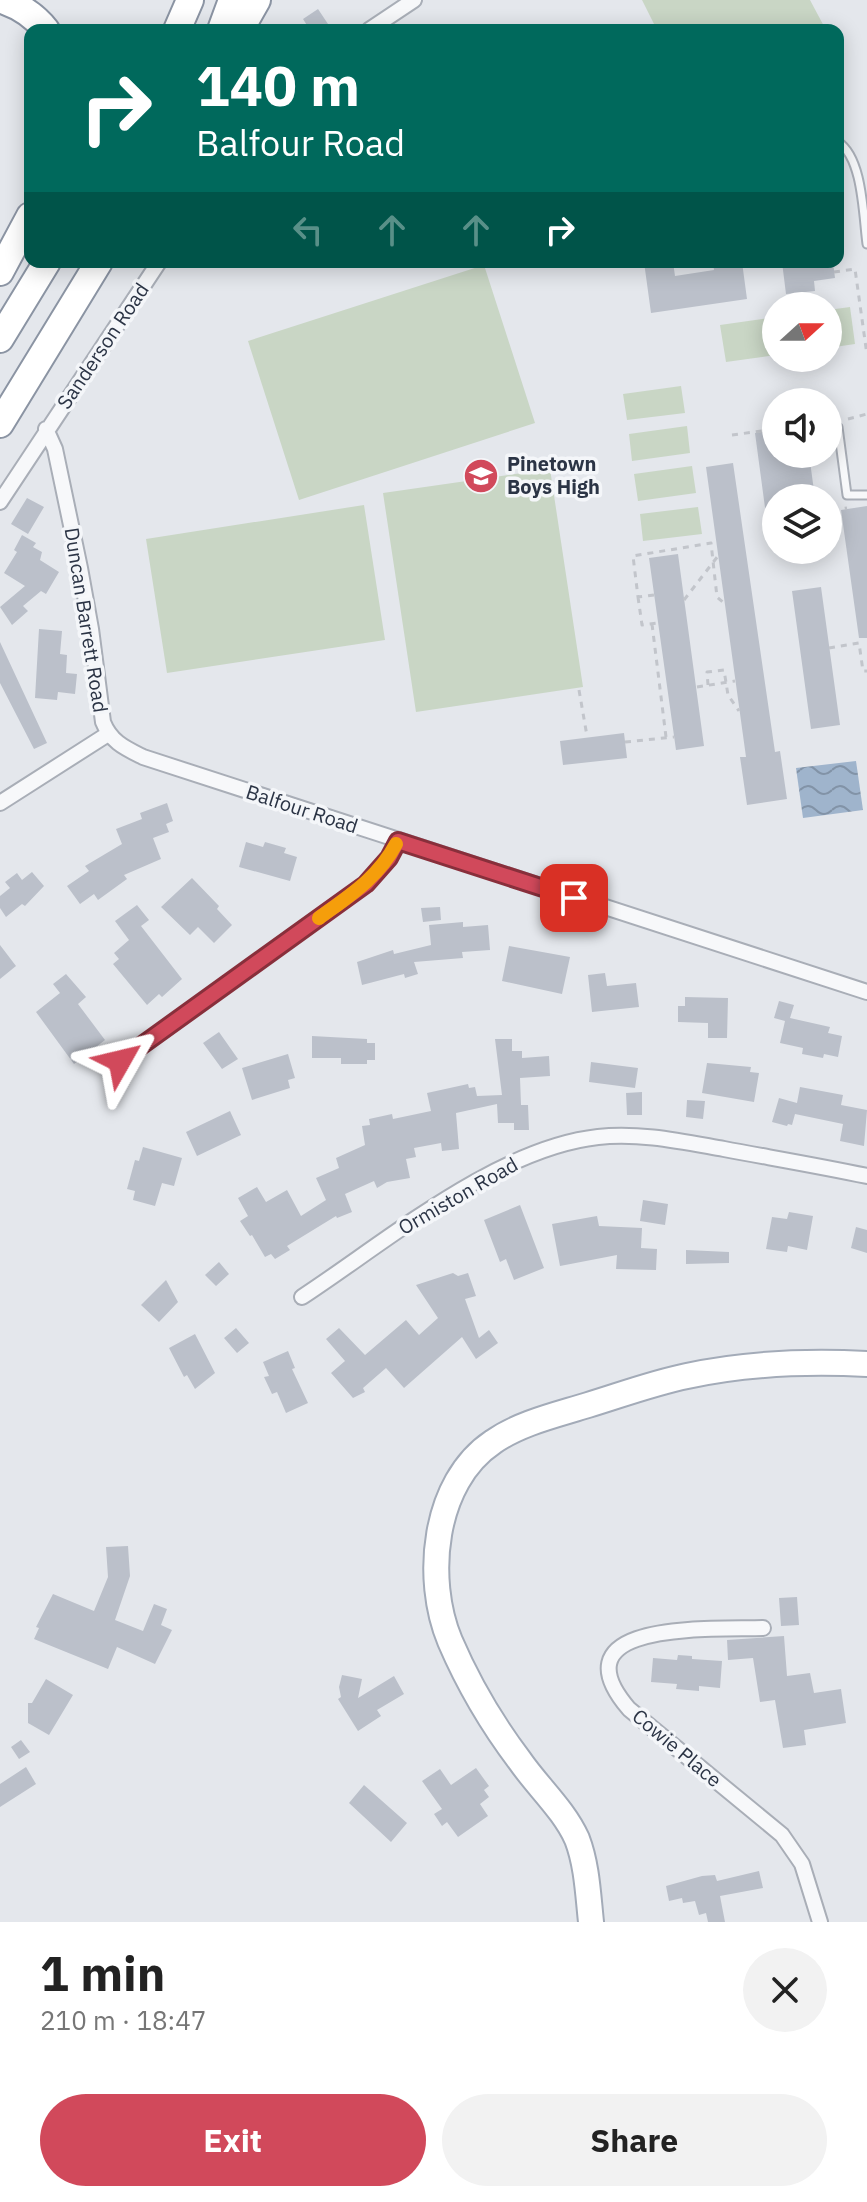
<!DOCTYPE html>
<html lang="en">
<head>
<meta charset="utf-8">
<style>
	body { margin:0; font-family:"IBM Plex Sans",sans-serif; background:#f2f2f2; color:#222; height:100vh; display:flex; flex-direction:column; font-size:30px; white-space:nowrap }
	* { box-sizing:border-box; margin:0 }
	p { font-size:26px; color:#767676 }
	.icon { flex:none; width:44px; height:44px; fill:none; stroke:currentColor; stroke-width:2; stroke-linecap:round; stroke-linejoin:round }
	.map { position:relative; height:1922px; overflow:hidden }
	.details { display:flex; flex-direction:column; background:#fff; flex:1 }
	.details>* { flex:none }
	.top-card { position:absolute; left:24px; top:24px; width:820px; height:244px; border-radius:16px; box-shadow:0 4px 20px #0003; background:#00695c; color:#fff; overflow:hidden }
	.needle { width:52px; rotate:69deg }
	.buttons { position:absolute; left:762px; top:292px; display:grid; gap:16px }
	.buttons a { display:grid; place-items:center; width:80px; height:80px; border-radius:50%; background:#fff; box-shadow:0 4px 20px #0003; font-size:40px }
	.pin { position:absolute; display:grid; place-items:center; width:68px; height:68px; color:#fff; margin:-34px; border-radius:16px; box-shadow:0 4px 12px #0006 }
	.me { position:absolute; width:88px; margin:-44px; rotate:53deg; stroke-linejoin:round; filter:drop-shadow(0 0 6px #0008) }
	.turn { display:flex; align-items:center; gap:28px; height:168px; padding:0 40px; font-size:36px }
	.turn .icon { width:104px; height:104px; stroke-width:2.5 }
	.turn b { display:block; font-size:56px; line-height:68px }
	.lanes { display:flex; align-items:center; height:76px; padding:0 40px; background:#0003; justify-content:center; gap:40px; direction:ltr }
	.lanes .off { opacity:.35 }
	.round { display:grid; place-items:center; flex:none; width:84px; height:84px; border-radius:42px; background:#f2f2f2 }
	.headline { display:flex; align-items:center; justify-content:space-between; height:136px; padding:0 40px }
	h1 { font-size:48px; font-weight:700; line-height:60px }
	.action { display:flex; gap:16px; margin-top:auto; padding:16px 40px }
	.action a { flex:1; height:92px; border-radius:48px; background:#d1495b; color:#fff; font-size:32px; font-weight:700; line-height:92px; text-align:center }
	.action a+a { background:#f2f2f2; color:#222 }
	.map>svg:first-child { display:block }
	.pitch { fill:#c9d6c5 }
	.water { fill:url(#water-waves) }
	.building { fill:#bbc0ca }
	.lines { fill:none; stroke-linecap:round; stroke-linejoin:round }
	.service-casing { stroke:#a9aeb7; stroke-width:11 }
	.minor-casing { stroke:#a9aeb7; stroke-width:18 }
	.primary-casing { stroke:#a3abb8; stroke-width:28 }
	.motorway-casing { stroke:#8b94a3; stroke-width:30 }
	.path { stroke:#c2c5cb; stroke-width:3; stroke-dasharray:6 6; stroke-linecap:butt }
	.service { stroke:#f7f8fa; stroke-width:7 }
	.minor { stroke:#f7f8fa; stroke-width:14 }
	.primary { stroke:#fff; stroke-width:24 }
	.motorway { stroke:#fff; stroke-width:26 }
	.route-casing { stroke:#882f3b; stroke-width:20 }
	.route { stroke:#d1495b; stroke-width:14 }
	.slow { stroke:#f59e0b; stroke-width:14 }
	.labels { text-anchor:middle; stroke-width:7; stroke-linejoin:round; paint-order:stroke }
	.street-label { font-size:20px; fill:#2b3445; stroke:#f4f6f9 }
	.poi-label { font-size:20px; font-weight:bold; fill:#2b3445; stroke:#f4f6f9; text-anchor:start }
</style>
</head>
<body>
<div class="map">
<svg width="867" height="1922" viewBox="0 0 867 1922">
	<defs>
		<pattern id="water-waves" width="16" height="10" patternUnits="userSpaceOnUse" patternTransform="scale(2)"><rect width="16" height="10" fill="#9fb4cc"/><path d="M0 5q4-4 8 0t8 0" fill="none" stroke="#8293a7"/></pattern>
	</defs>
	<rect width="100%" height="100%" fill="#e4e7ec"/>
	<path class="pitch" d="M642 0H810L826 30H657Z
		M484 265 535 423 299 500 248 341Z
		M850 307 855 344 828 348V310Z
		M776 317V355L726 362 720 325Z
		M681 386 685 413 627 420 623 394Z
		M687 426 690 453 632 461 629 434Z
		M692 466 696 493 638 501 634 474Z
		M550 469 583 687 416 712 383 493Z
		M364 505 385 640 167 673 146 539Z
		M698 507 702 534 643 541 640 514Z"/>
	<path class="water" d="M856 761 863 810 803 818 796 768Z"/>
	<path class="building" d="M318 9 332 30H310L303 19Z
		M644 262H673L675 276 714 270 713 262H742L747 299 651 313Z
		M782 262H833L835 278 814 281 815 291 786 294Z
		M776 430V454H809L815 498H776V529L768 530 755 433Z
		M733 463 775 752 780 751 787 799 747 805 740 757H746L706 467Z
		M27 498 44 507 28 534 11 524Z
		M867 506V638H859L841 510Z
		M22 535 36 543 33 547 42 552 40 560 59 572 46 594 41 591 23 606 28 611 12 625 0 607 25 586 4 573 17 552 14 550Z
		M678 554 704 746 676 750 649 558Z
		M821 587 840 725 811 729 792 591Z
		M39 629 62 631 60 654 67 655 66 673 77 674 75 694 58 692 57 700 35 698Z
		M0 642 47 743 34 749 0 683Z
		M624 733 627 758 563 765 560 741Z
		M167 803 173 821 166 824 169 832 153 838 161 859 124 875 127 879 98 900 94 894 80 904 67 886 89 871 85 866 122 844 116 829 142 819 140 813Z
		M246 842 263 847 265 842 286 848 284 853 297 857 290 881 239 867Z
		M32 872 44 886 25 906 22 904 6 917 0 908V896L10 888 5 882 17 873 22 880Z
		M192 878 219 906 217 909 232 925 214 943 198 927 190 935 161 907Z
		M137 905 149 920 141 926 182 979 162 997 159 994 147 1005 113 964 119 959 114 953 129 940 115 921Z
		M440 907 441 920 423 922 421 908Z
		M463 922V927L488 925 490 950 462 952 463 958 414 962 418 974 405 978 404 974 362 985 357 962 393 950 394 954 431 945 429 925Z
		M0 945 16 966 0 979Z
		M509 946 570 957 562 994 502 981Z
		M605 973 607 986 636 983 639 1007 592 1012 588 975Z
		M66 974 86 997 78 1004 105 1040 74 1064 36 1012 60 993 53 984Z
		M685 997 728 998 727 1038H708V1023L678 1022V1006H685Z
		M779 1001 794 1005 790 1018 830 1027 828 1033 842 1036 838 1057 824 1054 823 1058 802 1054 803 1048 780 1043 785 1021 774 1018Z
		M219 1032 238 1059 222 1069 203 1043Z
		M312 1036 367 1039V1043H375V1060H367V1064H341V1058H312Z
		M495 1039H512V1051H522V1058L549 1056 550 1076 520 1078 521 1105H528L529 1130H514V1123H498L497 1104 456 1113 459 1149 442 1151 441 1143 414 1148 416 1157 406 1159 410 1178 387 1182 377 1188 374 1181 345 1194 352 1212 337 1218 336 1216 287 1246 290 1250 275 1259 271 1254 265 1257 252 1235 250 1236 240 1221 248 1216 238 1198 257 1187 266 1202 287 1190 301 1216 326 1200 316 1178 339 1168 336 1158 365 1145 362 1126 370 1125 369 1119 392 1114 393 1119 431 1111 427 1093 468 1084 469 1088 475 1087 477 1096 502 1095Z
		M288 1054 295 1078 288 1080 290 1088 252 1100 242 1068Z
		M591 1062 638 1068 635 1088 589 1082Z
		M707 1063 751 1067 750 1072 759 1073 754 1102 702 1093Z
		M800 1087 843 1095 841 1105 867 1110 864 1146 840 1141 843 1124 795 1114 792 1125 788 1124 787 1126 772 1122 779 1098 797 1103Z
		M642 1092V1115H627L626 1093Z
		M687 1100 705 1101 703 1119 686 1117Z
		M230 1111 241 1135 197 1156 186 1132Z
		M143 1147 182 1158 174 1186 162 1183 155 1206 133 1200 135 1191 127 1189 135 1160 139 1161Z
		M643 1200 668 1204 665 1225 640 1221Z
		M520 1205 544 1268 514 1280 506 1259 500 1262 484 1220Z
		M789 1212 813 1216 807 1250 788 1246 787 1252 766 1249 772 1217 787 1219Z
		M597 1216 599 1226 642 1228 641 1248 657 1249 656 1270 616 1269 617 1255 560 1266 552 1224Z
		M856 1227 867 1230V1253L851 1248Z
		M686 1250 729 1252V1263L686 1264Z
		M219 1262 229 1274 216 1286 205 1275Z
		M453 1273 458 1276 468 1273 476 1296 465 1299 479 1338 489 1330 498 1343 476 1359 462 1337 404 1388 386 1368 363 1388 365 1392 353 1398 331 1373 345 1361 326 1339 339 1328 365 1355 406 1320 419 1335 438 1318 416 1285Z
		M166 1280 178 1302 159 1322 141 1305Z
		M236 1328 249 1343 237 1353 224 1338Z
		M195 1334 215 1373 195 1389 187 1375 184 1377 169 1348Z
		M288 1351 295 1368 292 1369 308 1403 286 1413 277 1392 272 1394 264 1377 269 1376 263 1362Z
		M128 1546 130 1576 115 1620 143 1631 154 1604 167 1609 161 1625 172 1630 155 1664 117 1647 108 1669 34 1639 39 1628 36 1627 53 1594 94 1611 108 1577 106 1547Z
		M797 1597 799 1625 781 1626 779 1598Z
		M784 1636 787 1676 810 1673 814 1693 841 1689 846 1723 804 1730 806 1745 783 1748 775 1700 760 1702 753 1658 728 1660 727 1640Z
		M678 1655 692 1656V1659L722 1661 720 1688 699 1686V1691L676 1689 677 1684 651 1682 653 1658 677 1660Z
		M342 1675 362 1679 358 1698 394 1676 404 1694 377 1710 381 1716 358 1731 338 1699 341 1697 339 1687Z
		M46 1679 73 1695 49 1735 28 1723V1703H32Z
		M21 1740 30 1752 19 1759 11 1747Z
		M26 1767 36 1784 0 1807V1784Z
		M476 1768 489 1786 484 1790 489 1797 480 1804 488 1816 458 1837 447 1822 442 1826 434 1814 442 1809 422 1781 440 1769 451 1785Z
		M364 1785 407 1823 391 1842 349 1803Z
		M759 1871 763 1888 720 1896 725 1922H708L706 1913 699 1915 695 1901 683 1903 682 1898 669 1901 666 1886 702 1876 715 1875 717 1881Z"/>
	<g class="lines">
		<g class="service-casing">
			<path id="service" d="M838 142C863 158 863 215 867 244
				M838 427 847 495H867"/>
		</g>
		<g class="minor-casing">
			<path id="minor" d="M369 30 414 0
				M46 429 55 449 80 568 91 629 103 722C111 742 125 748 143 757L867 992
				M0 502 159 262
				M0 803 108 734
				M120 1061 366 884 389 858 398 841
				M302 1297C386 1242 497 1148 598 1137 639 1132 684 1142 724 1149 772 1158 820 1166 867 1176
				M763 1628C715 1630 552 1619 629 1709L782 1835 802 1864 820 1922"/>
		</g>
		<g class="primary-casing">
			<path id="primary" d="M591 1922C588 1894 587 1865 577 1839 564 1810 538 1787 520 1761 492 1724 468 1683 450 1641 424 1579 433 1482 493 1442 520 1423 556 1415 588 1405 621 1395 653 1383 687 1376 746 1363 806 1361 867 1364"/>
		</g>
		<g class="motorway-casing">
			<path id="motorway" d="M2 0C20 6 34 15 46 30
				M177 30 190 0
				M221 30 232 0
				M240 30 257 0
				M0 272 30 216
				M0 339 47 262
				M0 424 99 262"/>
		</g>
		<path class="path" d="M834 272 855 269 867 355
			M848 419 867 414
			M732 435 776 429
			M836 523 834 510 847 508
			M654 595 638 597 633 556 711 543 717 597 725 604
			M638 597 642 625 658 623
			M684 600 718 556
			M652 624 666 737
			M829 648 859 643 863 671H867
			M708 685 707 672 724 670 728 695 739 711
			M697 687 735 681
			M579 690 587 736
			M625 742 674 737"/>
		<use href="#service" class="service"/>
		<use href="#minor" class="minor"/>
		<use href="#primary" class="primary"/>
		<use href="#motorway" class="motorway"/>
	</g>
	<g class="lines">
		<g class="route-casing">
			<path id="route" d="M120 1061 366 884 389 858 398 841 574 898"/>
		</g>
		<use href="#route" class="route"/>
		<path class="slow" d="M319 918C349 896 378 878 396 844"/>
	</g>
	<defs>
		<g id="school-disc" transform="scale(1.8)"><circle r="9.5" fill="#d1495b" stroke="#f4f6f9"/><path d="M0-5L7-2L0 1L-7-2ZM-4 1L0 2.5L4 1V4Q0 6-4 4Z" fill="#fff"/></g>
	</defs>
	<g fill-rule="evenodd">
		<use href="#school-disc" x="481" y="476"/>
	</g>
	<g class="labels">
		<g class="street-label">
			<text transform="translate(103 346) rotate(-56)" y="7">Sanderson Road</text>
			<text transform="translate(86 620) rotate(81)" y="7">Duncan Barrett Road</text>
			<text transform="translate(302 809) rotate(18)" y="7">Balfour Road</text>
			<text transform="translate(458 1196) rotate(-30)" y="7">Ormiston Road</text>
			<text transform="translate(677 1748) rotate(40)" y="7">Cowie Place</text>
		</g>
		<g class="poi-label">
			<text x="507" y="471">Pinetown<tspan x="507" dy="23">Boys High</tspan></text>
		</g>
	</g>
</svg>
<div class="buttons">
<a><svg class="needle" viewBox="-14 -14 28 28"><path d="M0-13l5 13h-10z" fill="#e53935"/><path d="M0 13l5-13h-10z" fill="#767676"/></svg></a>
<a><svg class="icon" aria-label="sound" viewBox="0 0 24 24"><path d="M4 9h4l5-4v14l-5-4H4zM17 9q2 3 0 6"/></svg></a>
<a><svg class="icon" aria-label="layers" viewBox="0 0 24 24"><path d="M12 4l9 5-9 5-9-5zM3 14l9 5 9-5"/></svg></a>
</div>
<div class="pin" style="left:574px;top:898px;background:#d93025"><svg class="icon" aria-label="arrive" viewBox="0 0 24 24"><path d="M6 21V4h12l-3 4 3 4H6"/></svg></div>
<svg class="me" style="left:120px;top:1061px" viewBox="-20 -20 40 40"><path d="M0-17L14 15 0 8-14 15z" fill="#d1495b" stroke="#fff" stroke-width="4"/></svg>
<div class="top-card">
<div class="turn"><svg class="icon" aria-label="right" viewBox="0 0 24 24"><path d="M7 20v-9h11M14 6l5 5-5 5"/></svg><div><b>140 m</b>Balfour Road</div></div>
<div class="lanes"><svg class="icon off" aria-label="left" viewBox="0 0 24 24"><path d="M17 20v-9H6M10 6l-5 5 5 5"/></svg><svg class="icon off" aria-label="ahead" viewBox="0 0 24 24"><path d="M12 20V5M6 11l6-6 6 6"/></svg><svg class="icon off" aria-label="ahead" viewBox="0 0 24 24"><path d="M12 20V5M6 11l6-6 6 6"/></svg><svg class="icon" aria-label="right" viewBox="0 0 24 24"><path d="M7 20v-9h11M14 6l5 5-5 5"/></svg></div>
</div>
</div>
<section class="details">
<div class="headline"><div><h1>1 min</h1><p>210 m · 18:47</p></div><a class="round"><svg class="icon" aria-label="close" viewBox="0 0 24 24"><path d="M6 6l12 12M18 6L6 18"/></svg></a></div>
<div class="action"><a>Exit</a><a>Share</a></div>
</section>
</body>
</html>
